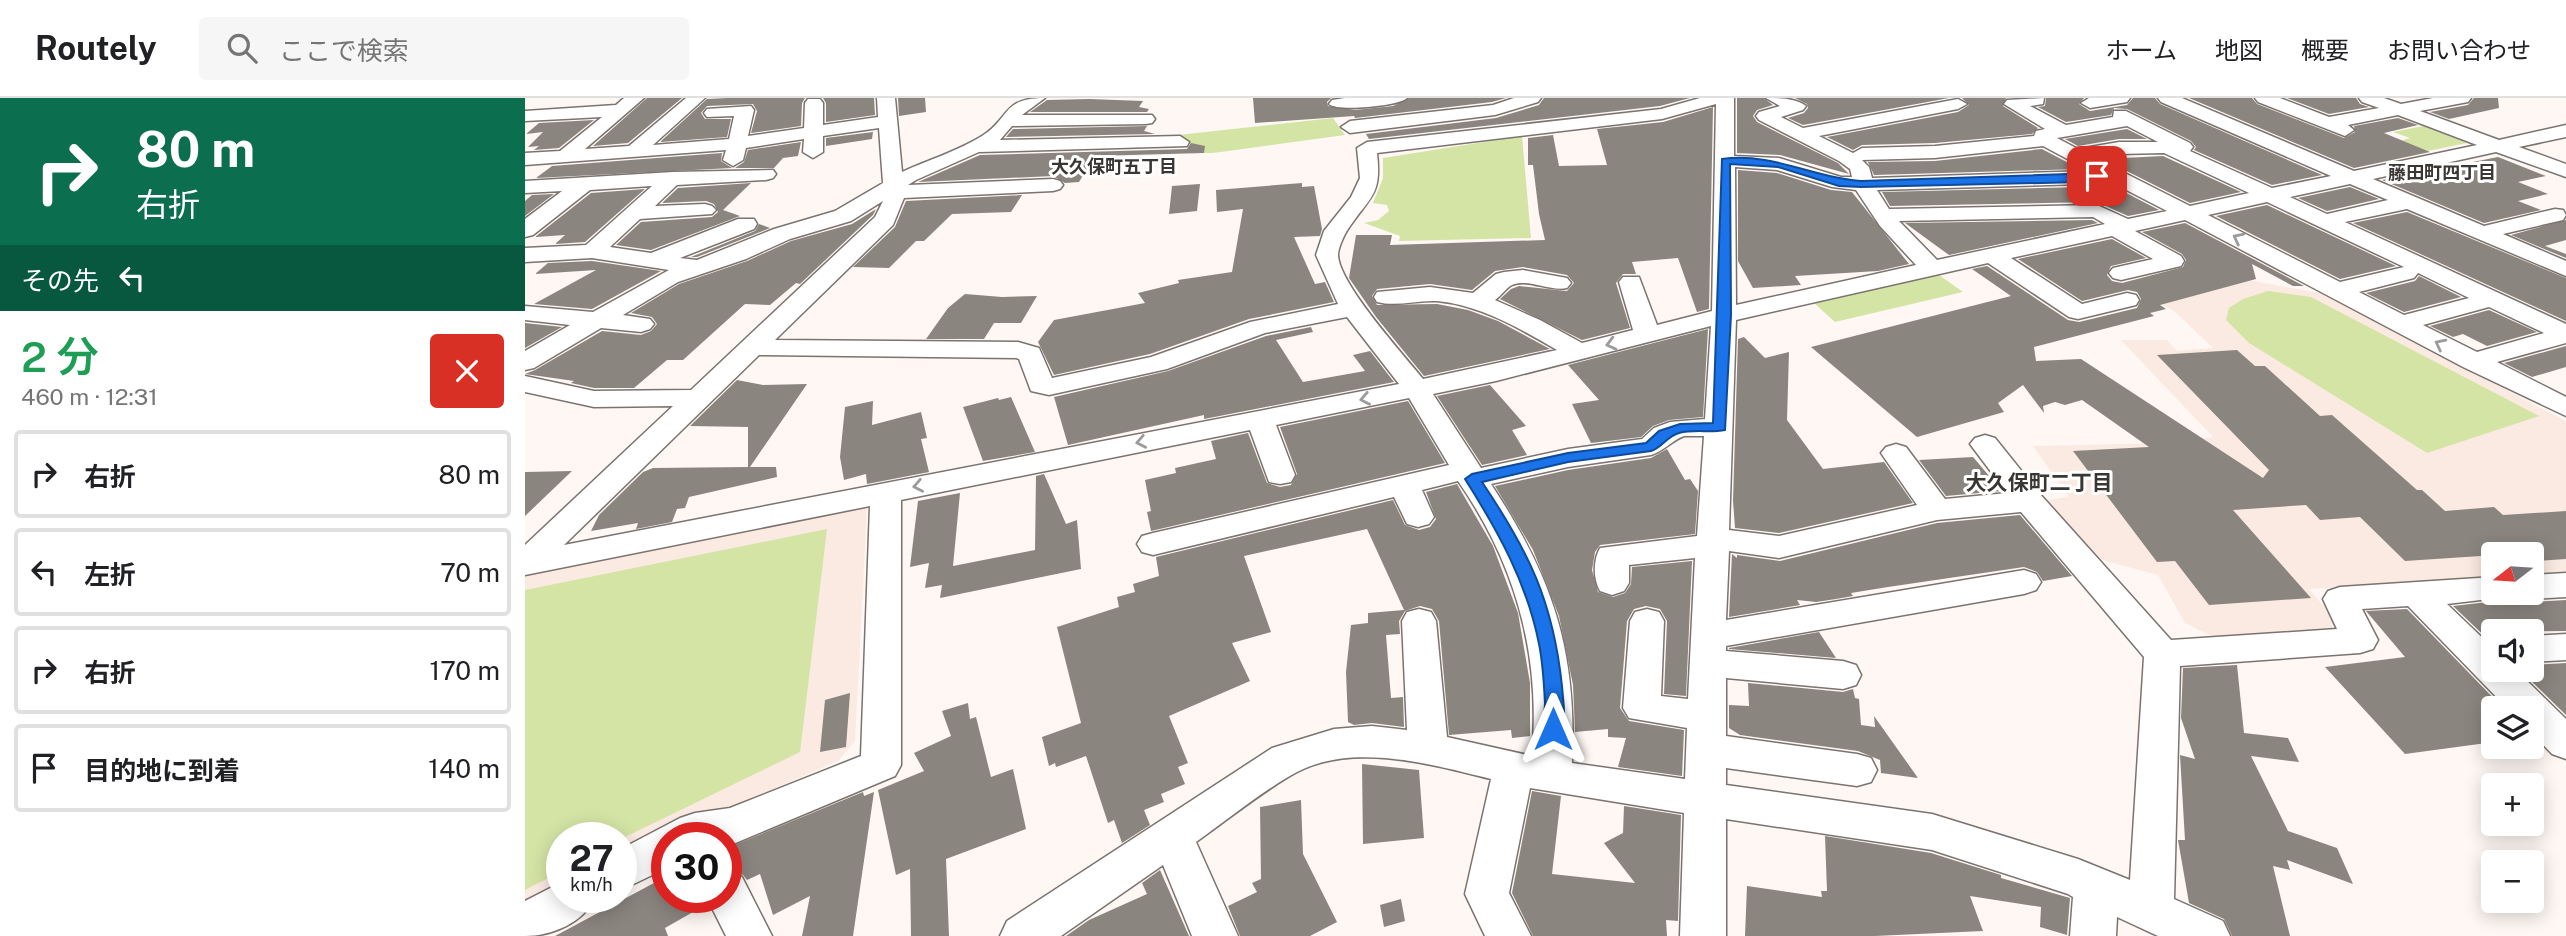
<!DOCTYPE html>
<html lang="ja">
<head>
<meta charset="utf-8">
<style>
	body { margin:0; font-family:"Public Sans","Noto Sans JP",sans-serif; background:#f6f6f6; color:#202124; height:100vh; display:flex; flex-direction:column; font-size:26px; white-space:nowrap }
	* { box-sizing:border-box; margin:0 }
	p { font-size:23px; color:#757577 }
	.icon { flex:none; width:38px; height:38px; fill:none; stroke:currentColor; stroke-width:2; stroke-linecap:round; stroke-linejoin:round }
	.map { position:relative; flex:1; overflow:hidden }
	.details { display:flex; flex-direction:column; background:#fff; width:525px }
	.details>* { flex:none }
	.banner { background:#0b6e4f; color:#fff; overflow:hidden }
	.needle { width:46px; rotate:253deg }
	.tools { position:absolute; left:1956px; top:444px; display:grid; gap:14px }
	.tools a { display:grid; place-items:center; width:63px; height:63px; border-radius:7px; background:#fff; box-shadow:0 4px 18px #0003; font-size:35px }
	.speed { position:absolute; left:21px; top:724px; display:flex; gap:14px; font-size:35px; font-weight:700; text-align:center }
	.speed>* { display:grid; place-content:center; width:91px; height:91px; border-radius:50%; background:#fff; box-shadow:0 4px 18px #0003; line-height:1 }
	.speed small { font-size:18px; font-weight:400 }
	.speed .limit { border:10px solid #d22; background:#fff; color:#111 }
	.pin { position:absolute; display:grid; place-items:center; width:60px; height:60px; color:#fff; margin:-30px; border-radius:14px; box-shadow:0 4px 10px #0006 }
	.me { position:absolute; width:77px; margin:-38px; rotate:0deg; stroke-linejoin:round; filter:drop-shadow(0 0 5px #0008) }
	.turn { display:flex; align-items:center; gap:24px; height:147px; padding:0 21px; font-size:32px }
	.turn .icon { width:91px; height:91px; stroke-width:2.5 }
	.turn b { display:block; font-size:49px; line-height:60px }
	.then { display:flex; align-items:center; height:66px; padding:0 21px; background:#0003; gap:14px; font-size:26px }
	.round { display:grid; place-items:center; flex:none; width:74px; height:74px; border-radius:7px; background:#f6f6f6 }
	.headline { display:flex; align-items:center; justify-content:space-between; height:119px; padding:0 21px }
	h1 { font-size:42px; font-weight:600; line-height:52px; color:#1e9e55 }
	ul { padding:0; list-style:none }
	li { display:flex; align-items:center; gap:21px; height:88px; margin:0 14px 10px; padding:0 7px; border:4px solid #e0e0e0; border-radius:7px }
	li div { flex:1 }
	li b { display:block; font-size:26px }
	li em { font-style:normal }
	header { display:flex; align-items:center; gap:42px; box-sizing:border-box; height:98px; padding:0 35px; background:#fff; border-bottom:2px solid #e0e0e0 }
	header strong { font-size:33px }
	nav { display:flex; gap:38px; margin-inline-start:auto; font-size:24px }
	.search { width:490px; height:63px; background:#f6f6f6; display:flex; align-items:center; gap:18px; box-sizing:border-box; padding:0 24px; border-radius:7px; color:#757577; font-size:26px }
	main { display:flex; flex:1; min-height:0 }
	.map>svg:first-child { display:block }
	.built { fill:#fbeae2 }
	.green { fill:#d4e4a5 }
	.building { fill:#8b857f }
	.lines { fill:none; stroke-linecap:round; stroke-linejoin:round }
	.minor-casing { stroke:#7b736f; stroke-width:3 }
	.minor { fill:#fff; fill-rule:evenodd }
	.oneway { stroke:#9c9a9a }
	.route { fill:#1a73e8; stroke:#114b97; stroke-width:2 }
	.labels { text-anchor:middle; stroke-width:6; stroke-linejoin:round; paint-order:stroke }
	.far-neighbourhood-label { font-size:18px; font-weight:bold; fill:#393634; stroke:#fff }
	.neighbourhood-label { font-size:21px; font-weight:bold; fill:#393634; stroke:#fff }
</style>
</head>
<body>
<header>
<strong>Routely</strong>
<div class="search"><svg class="icon" aria-label="search" viewBox="0 0 24 24"><circle cx="10" cy="10" r="6"/><path d="M15 15l6 6"/></svg>ここで検索</div>
<nav><a>ホーム</a><a>地図</a><a>概要</a><a>お問い合わせ</a></nav>
</header>
<main>
<section class="details">
<div class="banner">
<div class="turn"><svg class="icon" aria-label="right" viewBox="0 0 24 24"><path d="M7 20v-9h11M14 6l5 5-5 5"/></svg><div><b>80 m</b>右折</div></div>
<div class="then">その先<svg class="icon" aria-label="left" viewBox="0 0 24 24"><path d="M17 20v-9H6M10 6l-5 5 5 5"/></svg></div>
</div>
<div class="headline"><div><h1>2 分</h1><p>460 m · 12:31</p></div><a class="round" style="background:#d93025;color:#fff"><svg class="icon" aria-label="close" viewBox="0 0 24 24"><path d="M6 6l12 12M18 6L6 18"/></svg></a></div>
<ul>
<li><svg class="icon" aria-label="right" viewBox="0 0 24 24"><path d="M7 20v-9h11M14 6l5 5-5 5"/></svg><div><b>右折</b></div><em>80 m</em></li>
<li><svg class="icon" aria-label="left" viewBox="0 0 24 24"><path d="M17 20v-9H6M10 6l-5 5 5 5"/></svg><div><b>左折</b></div><em>70 m</em></li>
<li><svg class="icon" aria-label="right" viewBox="0 0 24 24"><path d="M7 20v-9h11M14 6l5 5-5 5"/></svg><div><b>右折</b></div><em>170 m</em></li>
<li><svg class="icon" aria-label="arrive" viewBox="0 0 24 24"><path d="M6 21V4h12l-3 4 3 4H6"/></svg><div><b>目的地に到着</b></div><em>140 m</em></li>
</ul>
</section>
<div class="map">
<svg width="2041" height="838" viewBox="0 0 2041 838">
	<rect width="100%" height="100%" fill="#fef7f3"/>
	<path class="built" d="M1711 180 1795 195 2041 323V474L2007 476V457H1969V479L1784 491 1809 520 1807 530 1686 538 1660 525 1633 477 1562 458 1523 402 1544 399 1508 348 1644 345 1688 339 1596 242H1642L1652 253 1688 250 1649 213 1617 196Z
		M334 408 342 410 330 643 313 663 206 709 142 729 96 755V740H37V788L0 808V473Z"/>
	<path class="green" d="M808 20 820 37 688 55H674L665 45 644 38Z
		M1898 28 1942 45 1898 54 1872 44 1885 40 1868 34Z
		M997 38 1006 140 874 143 875 138 839 125 853 122 864 113 862 107 848 105 858 80V60Z
		M1414 177 1438 194 1310 224 1289 205Z
		M1743 193 1786 199 2014 318 1902 355 1724 245 1701 222 1704 210 1718 201Z
		M302 431 275 654 96 741 37 740V773L0 792V492Z"/>
	<path class="building" d="M122 0H157L103 45 68 48Z
		M202 0H280L277 5 276 28 226 35 232 13 228 6 182 8 176 15 180 21H206L202 39 135 44 182 1Z
		M298 0H349L350 17 301 24V5Z
		M373 0H400L401 14 374 18Z
		M728 0H806L802 4 803 8 830 12 868 8 884 0H981L967 4 830 20 829 18 730 25Z
		M1019 0H1165L1135 8 844 41 841 36 971 20 1014 7Z
		M1212 0H1239L1248 7 1232 12 1228 18 1232 24 1313 65 1324 76 1255 57 1212 55Z
		M1270 0H1424L1278 27 1263 20 1279 15 1283 10 1282 6Z
		M1437 0H1481L1478 8 1513 30 1507 36 1410 45 1337 47 1328 52 1302 39 1433 14 1444 7Z
		M1521 0H1559L1554 6 1565 13 1602 7 1608 0H1630L1635 6 1797 77 1747 87 1669 52 1671 49 1666 43 1602 11 1589 10 1586 17 1541 24 1513 9 1520 8Z
		M1664 0H1727L1732 6 1819 40 1830 34 1829 28 1873 20 1893 27 1859 35 1905 54 1829 70Z
		M1762 0H1831L1835 6 1844 9 1804 16Z
		M1949 0H1973L1974 10 1924 21 1905 14 1943 7Z
		M564 1 618 3 614 9 624 11 622 14H505L522 2Z
		M1188 9 1184 211 1172 214 1153 160 1107 164 1111 176H1098L1091 185 1105 230 1057 242 975 201 986 191 994 188 1042 193 1049 185 1042 177 998 169 970 173 947 192 905 186 852 191 847 198 852 207 912 206 943 212 973 223 1025 251 899 278 851 219 824 180 831 137H867L865 147 1020 142 1014 116 1008 67H1003V40L1028 37 1034 68 1082 67 1072 31 1138 24Z
		M69 22 34 50 9 52 14 48 3 49 18 34 1 36 14 25Z
		M622 28 619 33 630 36 481 39 488 31Z
		M1602 31 1622 41H1594L1553 48 1540 41Z
		M348 34 347 41 301 48V40Z
		M276 44 273 58 258 60 249 70H210L219 64 223 52Z
		M666 45 680 48 679 55 570 58 554 84 540 85 528 78 393 84 455 57 662 51Z
		M1517 51 1555 71 1349 77 1343 64 1410 63Z
		M197 55 196 63 207 70 11 80 27 68Z
		M1638 58 1716 94 1665 105 1578 61Z
		M1973 59 2021 78 1993 84 2023 96 1993 103 2016 112 1959 125 1857 82Z
		M1213 72 1252 75 1306 92 1327 94 1384 166 1353 173 1270 178 1276 187 1228 190 1213 163Z
		M226 85 198 112 215 118 126 152 91 147 116 124 187 119 193 114 189 106 181 103 137 105 153 90Z
		M777 85V89L789 88 797 131 795 138 769 139 790 186 800 184 809 204 724 221 625 256 529 277 513 244 529 222 620 205 613 195 654 185 653 182 707 174 718 111 692 114 691 92Z
		M1582 85 1634 112 1603 118 1572 104 1365 108 1357 94 1557 89Z
		M675 86 672 113 644 116 647 88Z
		M1825 89 1854 101 1802 113 1773 100Z
		M120 91 60 144 30 146 40 137 10 139 66 95Z
		M29 96 0 118V103L7 97Z
		M497 97 486 114 427 116 399 143H391L364 170 328 169 370 129 381 103Z
		M1742 107 1871 168 1815 181 1691 118Z
		M351 111 348 117 275 186 271 185 245 207 220 206 158 262H142L109 290H69L46 285 49 283 0 276 10 272 77 233 116 237 126 233 132 226 127 219 106 215 154 186 222 163 266 143 327 126Z
		M1882 114 2041 180V223L1828 125Z
		M1567 122 1573 125 1424 157 1380 125Z
		M2041 122V142L2020 148 2041 156V160L1986 137Z
		M1660 125 1779 188H1768L1727 166 1731 181 1635 207 1641 211 1625 215 1629 218 1509 249 1511 263 1556 261 1738 380 1744 372 1632 257 1712 252 1730 268H1740L1795 318 1807 317 1892 392H1897L1920 413 1969 409 1978 417 2041 413V461L2010 463 2007 457 2001 455 1880 463 1835 419 1795 422 1781 407 1708 412 1786 500 1684 507 1650 463 1632 464 1548 353 1624 349 1557 302 1540 307 1530 304 1518 308 1519 315 1498 287 1473 305 1479 314 1392 339 1286 249 1486 198 1447 171 1462 168 1543 222 1554 224 1612 210 1616 201 1612 194 1603 192 1557 203 1493 161 1587 141 1621 160 1586 168 1582 177 1587 183 1597 185 1658 169 1661 162 1657 156 1617 134Z
		M234 126 245 130 172 159H166L230 133Z
		M67 163 136 173 67 211 9 206 71 172 10 176 23 165Z
		M1894 178 1936 199 1879 214 1841 195 1890 183Z
		M440 196 477 199 512 198 496 225H469L459 241H401L423 210Z
		M1964 212 2012 234 1962 248 1938 236 1928 239 1905 228Z
		M0 225 37 229 0 250Z
		M786 229 788 234 751 242 778 284 840 273 828 257 845 253 869 284 679 321V317L543 347 529 299 643 273 741 238Z
		M1183 231 1178 319 1144 322 1128 328 1116 339 1066 345 1047 306 1074 302 1043 267Z
		M1219 239 1240 260 1264 254 1262 322 1298 371 1359 364 1388 405 1254 435 1210 430 1208 403 1213 241Z
		M2041 248V269L2007 279 1979 265Z
		M212 282 238 287 282 286 225 369H251L252 379 164 399 160 410 152 411 147 424 111 431 113 425 66 433 74 417 118 374 128 370 223 369V329L165 328Z
		M965 287 1001 328 987 332 1002 357 957 367 912 298Z
		M486 299 510 354 458 363 438 309 473 300 474 302Z
		M348 303 347 327 396 314 402 340 396 341 404 374 342 386 341 376 319 382 315 359 320 309Z
		M883 303 920 365 626 433 622 414 626 413 620 382 651 375 650 370 691 361 686 343 723 335 742 385 755 389 766 387 772 376 755 329Z
		M1142 351 1160 382 1165 381 1173 393 1170 436 1075 447 1070 454 1067 472 1073 494 1088 499 1100 495 1106 486 1107 469 1167 463 1161 598 1139 596 1142 523 1135 511 1121 508 1109 511 1102 523 1095 610 1104 623 1159 632 1157 678 1093 669 1101 640 1083 639V631L1050 634 1048 587 1034 518 1008 452 970 388 1043 372 1126 360Z
		M1448 359 1477 393 1421 398 1394 362Z
		M47 373 0 418V374Z
		M519 376 541 426 552 422 556 471 415 500 417 487 400 490 404 465 385 469 393 403 435 395 428 468 510 452 511 378Z
		M932 386 968 448 993 515 1005 585V638L987 640 986 632 924 637 914 523 907 511 895 508 880 513 874 523 875 536 861 537 866 600 878 599 879 629 847 625 829 627 823 624 821 574 826 527 843 525V515L879 512 842 431 719 458 746 534 707 545 725 583 644 618 663 665 653 669 660 686 636 696 639 704 619 712 625 727 597 745 589 722 583 725 561 658 531 669 530 665 524 668 517 639 556 625 532 529 594 509 592 499 610 494 608 486 634 478 631 459 868 402 880 427 894 432 905 429 911 421 901 394Z
		M1495 417 1547 478 1518 483 1512 474 1499 469 1363 489 1326 495 1328 498 1311 501 1291 504 1272 502 1275 507 1204 519 1207 456 1212 460V457L1255 463 1412 425Z
		M1999 500 2007 504 2041 502V533L1969 534V547L1928 508Z
		M1882 511 1979 611H1969V644L1880 656 1800 569 1880 559 1841 513Z
		M1294 534 1311 560 1204 551V550Z
		M2041 565V617L1995 572H2007V567Z
		M1712 567 1719 635 1763 640 1774 664 1726 658 1763 733 1812 750 1828 786 1762 762 1765 772 1748 768 1765 838H1707L1699 821 1664 805 1653 742H1660L1655 657 1670 661 1656 620 1658 570Z
		M1223 585 1318 594 1328 591 1330 600 1334 601 1336 627 1350 629 1349 618 1393 680 1356 675 1355 662 1333 653 1215 637 1204 630V607L1224 608Z
		M325 595 321 649 295 654 300 602Z
		M443 605 445 621 451 619 466 679 488 671 501 731 421 761 424 838H386L385 771 371 777 353 692 399 673 389 655 426 638 417 613Z
		M837 666 894 672 899 740 838 746Z
		M1007 693 1036 698 1027 776 1110 785 1079 745 1098 735 1099 708 1156 717 1153 823 1141 822 1142 838H1008L987 795Z
		M338 694 339 698 349 694 328 838H277L285 798 248 817 235 776 222 782 218 777 201 771 202 750Z
		M776 702 778 756 812 824 785 838H715L703 808 732 794 727 785 736 781 735 709Z
		M1300 738 1406 755 1476 777V780L1545 800 1542 837 1515 829 1516 809 1445 798 1458 833 1350 838H1220L1222 788 1297 799 1296 793H1302Z
		M635 772 664 838H541L564 822 622 796 617 785Z
		M142 778V800H179L182 806 140 830 143 838H30Z
		M876 801 880 823 859 829 855 807Z"/>
	<g class="lines">
		<g class="minor-casing">
			<path id="minor" d="M99 0H119L60 51 104 48 161 0H180L128 47 204 41 209 18 182 19 179 15 182 11 226 8 229 12 223 38 279 30 280 5 283 1H295L298 5V27L353 19 352 0H370L377 74C403 62 433 53 457 38 486 20 476 0 520 0L497 17H627L630 21 627 25 621 26 487 28 475 42 655 38 664 44 662 48 454 54 391 82 383 87 528 81 535 83 538 87 535 91 528 93 379 100 368 127 250 242 493 244 514 250 527 280 626 259 725 224 813 206 791 157 799 133 826 99 835 80 832 50 842 44 1136 11 1175 0H1209V58L1254 60 1316 79H1327L1325 71 1314 63 1234 22 1231 18 1234 14 1255 8 1241 0C1255 0 1271 0 1281 8L1278 12 1256 19 1278 30 1433 1 1442 6 1433 11 1294 38 1328 55 1337 50 1410 48 1509 38 1511 33 1520 31 1479 6 1482 2 1519 0 1518 6 1505 8 1541 27 1588 19 1589 13H1601L1665 45 1668 49 1665 53 1747 90 1806 78 1636 4 1633 0H1657L1829 73 1952 47 1873 17 1823 27 1829 32 1820 38 1733 4 1730 0H1755L1804 19 1854 10 1837 4 1834 0H1859L1876 6 1908 0H1946L1943 4 1895 13 1974 42 2041 27V39L1994 49 2041 66V79L1971 54 1848 81 1959 128 2030 111 2038 112 2041 117 2038 122 1978 136 2041 163V178L1882 111 1820 124 2041 226V245L1972 264 2041 299V318L1938 269 1660 122 1610 133 1656 158 1659 163 1656 168 1596 182 1588 180 1584 175 1588 170 1628 161 1587 138 1486 160 1557 206 1602 195 1611 197 1614 202 1611 207 1553 221 1544 219 1463 165 1211 222 1204 432 1254 438 1392 407 1356 355 1361 349 1371 346 1381 349 1420 401 1482 395 1445 346 1450 340 1460 337 1470 340 1515 396 1646 542 1812 531 1798 501 1803 493 1815 489 1969 479V495H1983L1981 499 1922 506 1969 551V572H1991L2041 621V661L2027 656 2007 635V611H1983L1883 508 1837 511 1853 542 1848 551 1835 555 1655 568 1649 801 1698 823 1705 838H1633L1592 819 1591 838H1545L1548 799 1543 796 1407 752 1201 721V838H1155L1159 715 1005 690 984 795 1006 838H960L940 796 966 681C909 667 829 644 772 674 737 693 704 721 671 744L713 838H667L638 767 536 838H475L482 823 747 650 809 631 847 628 882 632 877 523 882 514 894 511 906 514 911 523 922 639 1007 658C1016 558 991 466 933 383L897 392 909 419 904 426 893 429 882 426 869 399 628 457 617 454 612 446 617 438 628 435 924 367 884 300 751 327 770 377 766 384 755 386 744 384 725 332 376 402V667L370 678 208 746 201 747V740H142V770L96 792V751L155 720 170 715 205 710 336 658 345 408 0 477V447L148 308 69 309 0 294V278L69 293 166 292 350 119 358 103 326 123 265 141 221 161 153 184 98 217 125 221 129 226 125 231 116 234 76 230 9 270 0 272V253L45 227 0 222V208L68 214 144 172 67 160 0 164V150L61 147 127 88 65 92 8 137 0 139V121L37 93 0 95V83L148 74 248 72 251 76 248 80 241 82 152 87 130 108 180 106 187 108 191 112 187 116 115 121 85 149 126 155 213 121H229L232 126 229 131 155 160 172 162 249 131 310 113 358 85 354 30 298 38V54L288 60 278 54 279 41 221 50 218 62 208 68 198 62 201 52 0 67V55L35 53 77 19 0 23V13L91 7ZM1191 6 1187 213 1132 227 1114 179H1098L1094 184 1108 232 1057 245 1015 222 970 202C976 198 981 190 987 187 1003 180 1025 194 1042 190L1046 185 1042 180 998 172 979 174 971 176 948 195 905 189 852 194 849 199 852 204C871 209 892 202 912 203 955 207 994 230 1032 252L898 281C879 257 814 186 813 157 813 150 819 137 823 131 845 98 857 98 852 55L1137 21ZM1602 28 1633 44H1594L1553 51 1532 40ZM1518 48 1565 73 1347 80 1344 69 1337 62 1410 60ZM1639 55 1724 95 1665 108 1570 60 1594 56ZM1210 69 1252 72 1307 89 1331 92 1355 128 1391 167 1211 207ZM1582 82 1642 113 1603 121 1572 107 1364 111 1352 92 1557 86ZM1825 86 1863 102 1802 116 1765 99ZM1742 104 1879 169 1815 184 1683 117ZM1568 119 1580 126 1412 162 1374 123ZM1893 175 1944 200 1879 217 1834 194 1889 180ZM1964 209 2019 235 1952 254 1898 227ZM822 219 874 286 39 447 234 257 491 260 494 261 506 293 524 297 642 271 740 235ZM1186 228 1180 321 1145 324 1129 330 1117 341 1043 351 956 370 908 296 971 283ZM1159 338H1179L1172 438 1075 450C1068 462 1068 481 1075 493L1087 497 1099 493 1104 485V467L1170 460 1163 601 1136 598 1139 523 1134 514 1122 511 1110 514 1105 523 1098 610 1104 620 1162 630 1160 681 1047 665C1052 552 1028 480 966 386L1043 369 1126 357C1139 353 1146 343 1159 338ZM1496 414 1619 559 1605 782 1553 761 1407 716 1201 687V670L1332 688 1346 684 1352 672 1346 660 1332 656 1201 638V580L1318 591 1331 587 1336 577 1331 567 1318 563 1201 553V548L1499 496 1511 492 1516 484 1511 476 1499 472 1201 522 1204 453 1254 460 1412 422Z
				M820 0H882C874 8 812 14 804 6L807 2Z
				M989 0H1016L1013 4 970 17 825 35 816 29 825 23 968 7Z
				M1564 0H1605L1602 4 1565 10 1556 5Z
				M2041 475V499L2007 501 1994 495H2007V477Z
				M2041 536V562L2007 564V538Z
				M201 773 217 779 247 838H201L182 800H201Z
				M37 784V800H69C59 825 26 838 0 838V803Z"/>
		</g>
		<use href="#minor" class="minor"/>
	</g>
	<defs><path id="oneway-chevron" d="M-2-3.5L2.5 0L-2 3.5" fill="none" stroke-width="1.6" stroke-linecap="round" stroke-linejoin="round" transform="scale(1.75)"/></defs>
	<g class="oneway">
		<use href="#oneway-chevron" transform="translate(1713 140) rotate(-153)"/>
		<use href="#oneway-chevron" transform="translate(1086 246) rotate(166)"/>
		<use href="#oneway-chevron" transform="translate(1915 246) rotate(-153)"/>
		<use href="#oneway-chevron" transform="translate(840 301) rotate(169)"/>
		<use href="#oneway-chevron" transform="translate(616 344) rotate(169)"/>
		<use href="#oneway-chevron" transform="translate(393 388) rotate(169)"/>
	</g>
	<path class="route" d="M1197 61C1248 54 1288 80 1336 83L1572 75 1577 78 1557 84 1336 89 1314 88 1253 69 1205 66 1206 217 1200 332C1185 335 1169 331 1154 335 1142 338 1137 350 1126 353L1043 364 957 384C1004 454 1028 503 1037 588 1038 603 1042 623 1035 636L1028 638 1021 636C1016 627 1020 615 1020 605 1019 586 1018 565 1014 546 1002 485 973 433 940 381L947 376 1043 355 1121 345 1134 333 1155 326 1188 325Z"/>
	<g class="labels">
		<g class="far-neighbourhood-label">
			<text x="589" y="75">大久保町五丁目</text>
			<text x="1917" y="81">藤田町四丁目</text>
		</g>
		<g class="neighbourhood-label">
			<text x="1514" y="392">大久保町二丁目</text>
		</g>
	</g>
</svg>
<div class="tools">
<a><svg class="needle" viewBox="-14 -14 28 28"><path d="M0-13l5 13h-10z" fill="#e53935"/><path d="M0 13l5-13h-10z" fill="#757577"/></svg></a>
<a><svg class="icon" aria-label="sound" viewBox="0 0 24 24"><path d="M4 9h4l5-4v14l-5-4H4zM17 9q2 3 0 6"/></svg></a>
<a><svg class="icon" aria-label="layers" viewBox="0 0 24 24"><path d="M12 4l9 5-9 5-9-5zM3 14l9 5 9-5"/></svg></a>
<a>+</a>
<a>−</a>
</div>
<div class="speed"><div>27<small>km/h</small></div><div class="limit">30</div></div>
<div class="pin" style="left:1572px;top:78px;background:#d93025"><svg class="icon" aria-label="arrive" viewBox="0 0 24 24"><path d="M6 21V4h12l-3 4 3 4H6"/></svg></div>
<svg class="me" style="left:1028px;top:631px" viewBox="-20 -20 40 40"><path d="M0-17L14 15 0 8-14 15z" fill="#1a73e8" stroke="#fff" stroke-width="4"/></svg>
</div>
</main>
</body>
</html>
